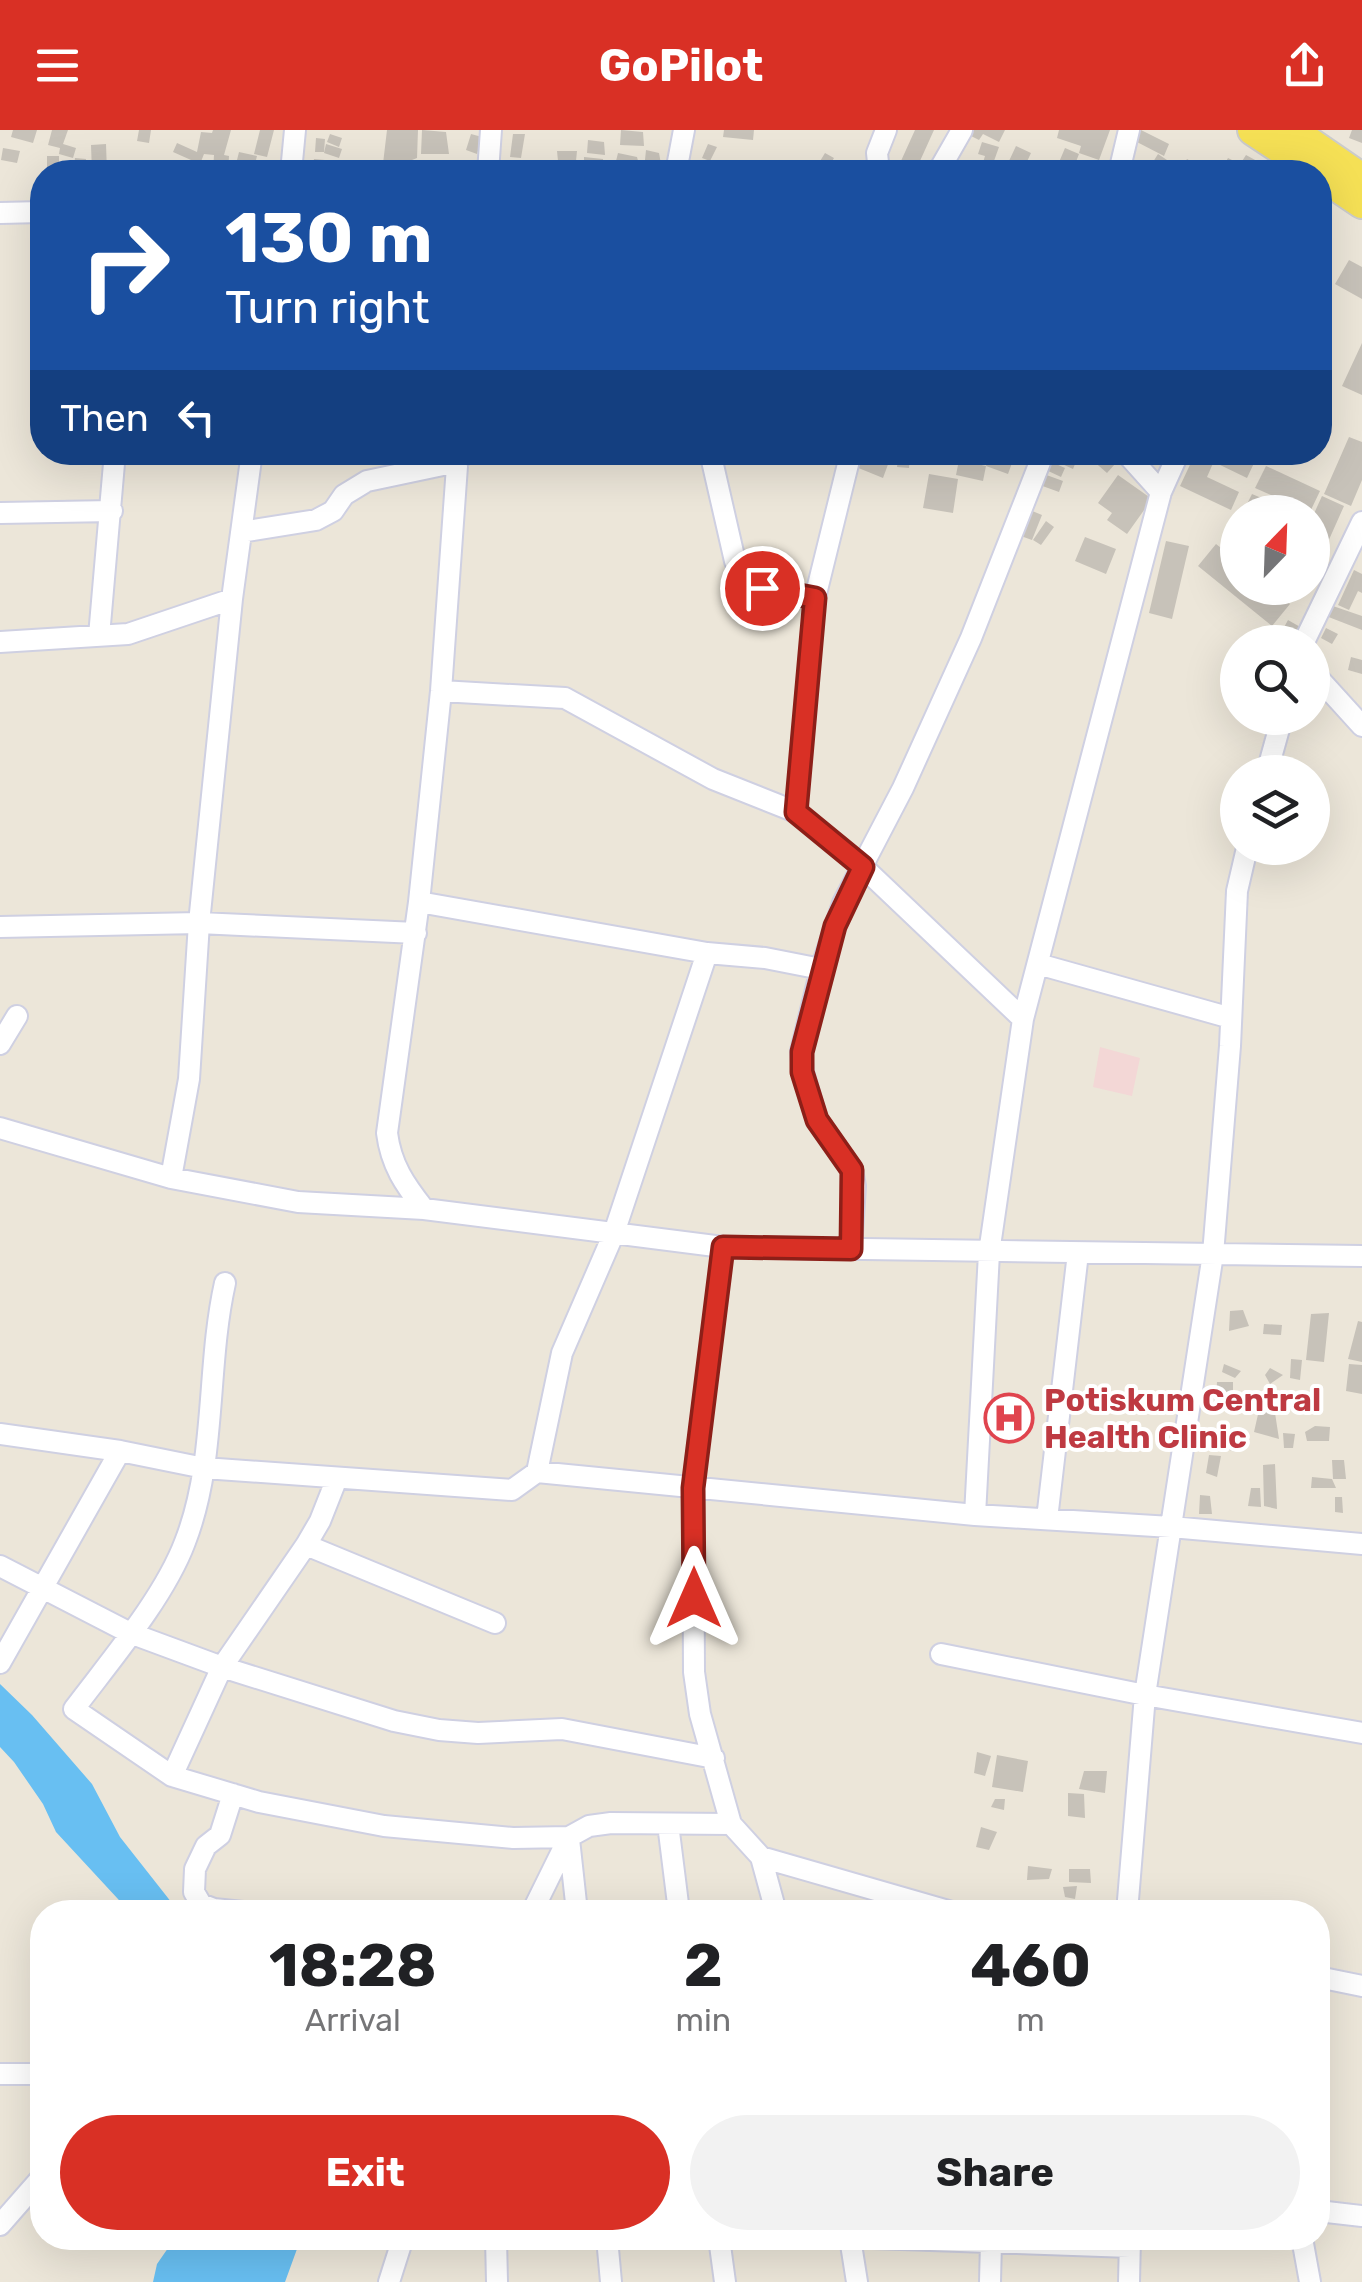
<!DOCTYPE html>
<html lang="en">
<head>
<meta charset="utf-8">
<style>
	body { margin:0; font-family:Rubik,sans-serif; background:#f2f2f2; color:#202124; height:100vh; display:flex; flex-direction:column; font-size:38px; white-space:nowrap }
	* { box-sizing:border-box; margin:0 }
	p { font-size:32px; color:#757577 }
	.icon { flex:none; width:55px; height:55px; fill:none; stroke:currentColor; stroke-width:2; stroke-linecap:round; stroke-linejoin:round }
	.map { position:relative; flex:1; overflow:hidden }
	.drawer { position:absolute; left:30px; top:1770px; width:1300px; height:350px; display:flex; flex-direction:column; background:#fff; border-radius:40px; box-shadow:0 10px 40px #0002 }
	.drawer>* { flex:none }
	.banner { position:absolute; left:30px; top:30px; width:1302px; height:305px; border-radius:40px; box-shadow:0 10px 40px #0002; background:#1a4fa0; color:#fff; overflow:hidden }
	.needle { width:65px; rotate:23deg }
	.buttons { position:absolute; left:1220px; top:365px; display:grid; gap:20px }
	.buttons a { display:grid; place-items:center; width:110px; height:110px; border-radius:50%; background:#fff; box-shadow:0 10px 40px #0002; font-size:50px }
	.pin { position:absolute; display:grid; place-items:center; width:85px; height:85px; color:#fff; margin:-42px; border:5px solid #fff; border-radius:50%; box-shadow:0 2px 10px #0007 }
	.me { position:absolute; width:110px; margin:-55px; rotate:0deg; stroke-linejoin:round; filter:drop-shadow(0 0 8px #0008) }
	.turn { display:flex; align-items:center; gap:35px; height:210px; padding:0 30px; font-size:45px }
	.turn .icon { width:130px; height:130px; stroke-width:2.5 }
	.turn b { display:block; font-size:70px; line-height:85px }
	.then { display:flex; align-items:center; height:95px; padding:0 30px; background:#0003; gap:20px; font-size:38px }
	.eta { display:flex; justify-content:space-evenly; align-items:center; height:170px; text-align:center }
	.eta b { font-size:60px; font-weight:700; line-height:70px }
	.cta { display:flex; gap:20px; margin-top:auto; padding:20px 30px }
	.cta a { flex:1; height:115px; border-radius:60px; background:#d93025; color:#fff; font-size:40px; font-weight:700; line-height:115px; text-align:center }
	.cta a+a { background:#f2f2f2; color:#202124 }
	header { display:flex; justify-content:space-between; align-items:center; height:130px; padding:0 30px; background:#d93025; color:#fff; font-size:45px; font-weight:700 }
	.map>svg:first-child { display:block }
	.medical { fill:#f3d7d6 }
	.water { fill:#68bff2 }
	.building { fill:#c7c2b9 }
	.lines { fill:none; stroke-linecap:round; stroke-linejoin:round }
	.minor-casing { stroke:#cfd0e2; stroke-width:24 }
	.primary-casing { stroke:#cbcbcb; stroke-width:34 }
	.minor { stroke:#fff; stroke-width:20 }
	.primary { stroke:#f5e055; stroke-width:30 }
	.route-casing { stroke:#8d1f18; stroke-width:25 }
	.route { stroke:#d93025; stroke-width:18 }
	.labels { text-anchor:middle; stroke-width:8; stroke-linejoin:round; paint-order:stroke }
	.health-label { font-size:32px; font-weight:bold; fill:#be3a42; stroke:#fff; text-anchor:start }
</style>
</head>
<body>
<header><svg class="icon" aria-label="menu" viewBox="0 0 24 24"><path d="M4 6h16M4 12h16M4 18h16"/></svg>GoPilot<svg class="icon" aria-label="share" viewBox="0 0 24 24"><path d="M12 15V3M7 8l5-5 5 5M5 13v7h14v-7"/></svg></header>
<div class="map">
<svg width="1362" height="2152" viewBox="0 0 1362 2152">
	<rect width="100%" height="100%" fill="#ece6d9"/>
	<path class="medical" d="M1100 917 1140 928 1132 966 1093 957Z
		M1013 1265 1025 1268V1309L993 1308V1268Z"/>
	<path class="water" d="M0 1554 32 1585 92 1654 120 1707 179 1782H130L56 1702 43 1674 14 1632 0 1617Z
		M175 2108H301L285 2152H153L157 2134Z"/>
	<path class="building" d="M13 0H37L33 13 11 7Z
		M52 0H68L63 14 76 18 73 28 59 24 60 18 48 15Z
		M139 0H151L149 13 137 11Z
		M213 0H231L224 25 229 26 228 42H213L214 25 204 24 200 34 173 22 177 13 197 22 201 2 212 3Z
		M260 0H274L267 27 254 24Z
		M387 0H418L417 28 382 42Z
		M422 0 446 2 449 24H421Z
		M621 0 643 2 644 16 620 15Z
		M724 0H754L753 10 723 7Z
		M915 0H934L915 42H896Z
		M968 0H1005L999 12 983 4 979 10 967 4Z
		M1059 0H1110L1099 30 1079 23 1081 16 1057 8Z
		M1141 0 1169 14 1164 26 1135 11Z
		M1352 0H1362V13L1349 8Z
		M330 4 342 8 339 17 327 12Z
		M471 4 482 7 477 24 466 20Z
		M513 4H525L521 28 510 27Z
		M316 8 325 9 324 22H315Z
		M588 10 604 12 605 25 587 23Z
		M982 12 999 17 990 42 981 39 985 26 978 24Z
		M106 14 107 42H92L91 15Z
		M326 14 342 19 339 28 324 23Z
		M708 14 717 17 710 31 702 28Z
		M1016 16 1031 23 1024 38 1009 31Z
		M3 18 20 21 17 33 1 30Z
		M1065 18 1079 24 1072 42 1057 37Z
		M646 20 659 23 661 34 645 30Z
		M557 21H577L576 31H558Z
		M239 22 257 26 253 42 235 38Z
		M618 23 637 27 641 42 615 35Z
		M825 23 834 28 826 42H817L814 41Z
		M1158 24 1170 32 1164 42 1148 40Z
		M1246 25 1257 31 1250 42H1235Z
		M47 26H59V42H47Z
		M584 27 603 29 604 41 584 40Z
		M75 28 86 29 84 42H73Z
		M1228 28 1236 32 1230 42H1220Z
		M314 29 325 30 324 42H312Z
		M1187 29 1205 39 1204 42H1179Z
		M837 30 856 39 854 42H831Z
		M328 31 341 32 342 42H327Z
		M957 34 979 42H954Z
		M1349 130 1362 137V169L1335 154Z
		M1362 213V265L1342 256Z
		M1349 307 1362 312V350L1351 376 1324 364Z
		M862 322 890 329 883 348 856 337Z
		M899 322 910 324 909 338 897 337Z
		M954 322H978L977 332 953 328Z
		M991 322H1016L1008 344 986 336Z
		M1050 322H1080L1073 339 1047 327Z
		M1083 322H1102L1115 334 1107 343Z
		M1196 322H1218L1207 347 1239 362 1231 380 1180 356Z
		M1221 322H1238L1255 331 1247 348 1216 333Z
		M959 330 986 336 983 351 956 345Z
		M1047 330 1065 338 1061 347 1044 339Z
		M1266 336 1320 361 1310 382 1255 358Z
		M1041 343 1063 351 1059 362 1037 354Z
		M929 344 958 349 953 383 923 378Z
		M1118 345 1152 369 1127 404 1107 390 1112 383 1098 373Z
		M1252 364 1294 382H1243Z
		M1322 366 1344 376 1319 432 1312 429V388Z
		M1025 378 1042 385 1032 410 1015 404Z
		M1046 391 1054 397 1041 415 1033 410Z
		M1085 407 1116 419 1106 444 1075 431Z
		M1166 411 1189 416 1172 489 1149 483Z
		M1216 414 1238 431V458H1270L1290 474 1272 496 1198 436Z
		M1354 440 1362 444V463L1358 461 1349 480 1338 475Z
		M1330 475 1362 486V500L1326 486Z
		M1288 490 1302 498 1296 509 1282 501Z
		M1326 498 1338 504 1332 514 1321 508Z
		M1351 527 1362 530V544L1348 540Z
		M1243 1180 1249 1196 1229 1201 1230 1181Z
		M1329 1183 1324 1232 1306 1230 1311 1184Z
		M1358 1191 1362 1192V1232L1348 1229Z
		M1264 1194 1282 1195 1281 1205 1263 1204Z
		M1291 1229 1302 1230 1300 1250 1290 1248Z
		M1224 1234 1241 1241 1235 1248 1222 1242Z
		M1349 1234 1362 1235V1264L1346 1261Z
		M1270 1238 1283 1245 1270 1254 1265 1245Z
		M1217 1252H1233V1273L1216 1268Z
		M1259 1280 1275 1283 1279 1309 1254 1302Z
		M1315 1296 1330 1297 1329 1311H1307L1305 1302Z
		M1283 1303 1295 1304 1293 1318H1284Z
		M1216 1304 1239 1310 1235 1322 1213 1314Z
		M1209 1325 1221 1326 1217 1347 1206 1343Z
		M1332 1330H1344L1346 1349H1333Z
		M1275 1334 1277 1379 1264 1376 1263 1335Z
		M1312 1347 1332 1349 1336 1358H1311Z
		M1251 1358H1260L1261 1377 1248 1376Z
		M1200 1365 1210 1366 1212 1384H1199Z
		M1335 1367H1342L1343 1383 1335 1382Z
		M977 1622 991 1626 985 1646 974 1643Z
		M997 1625 1028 1631 1023 1662 992 1657Z
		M1084 1641H1107L1105 1663 1079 1659Z
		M1068 1663 1084 1664 1085 1688 1068 1686Z
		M995 1669H1005L1004 1680 991 1677Z
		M981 1697 997 1702 989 1720 976 1717Z
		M1028 1736 1052 1739 1049 1749 1027 1750Z
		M1069 1739H1090L1091 1753 1069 1752Z
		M1077 1756 1075 1769 1065 1767 1063 1757Z"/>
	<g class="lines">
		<g class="minor-casing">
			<path id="minor" d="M291 42 295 0
				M488 42 491 0
				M676 42 684 0
				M879 42 877 23 886 0
				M938 42 962 0
				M1119 42 1129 0
				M0 83 42 82
				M458 322 441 561 419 772 387 1003C391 1035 405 1055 424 1079L723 1117 1362 1126
				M710 322 735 431 746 456 815 468
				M1125 322 1161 362
				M0 383 112 381
				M241 402 316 390 333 381 344 365 367 351 457 332 463 324
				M99 506 115 322
				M0 512 128 504 232 469
				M1304 512 1362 392
				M1312 541 1362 596
				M441 561 565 568 713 649 796 682 863 737 1023 889
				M1267 642 1282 588
				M796 682 815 468 851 322
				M1247 718 1237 761 1230 916 1213 1124 1145 1565 1362 1603
				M419 772 707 823 765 828 821 839
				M0 797 199 793 416 803
				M1038 834 1231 888
				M0 914 17 886
				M0 998 171 1048 298 1072 424 1079
				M171 1048 189 949 199 793 232 469 252 322
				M723 1117 693 1357 694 1542 700 1584 731 1694 761 1727 776 1782
				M851 1119 855 1056 852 1040 817 990 803 942 801 921 821 839 843 773 903 658 971 508 1044 322
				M225 1153C206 1238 217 1330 185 1412 164 1468 110 1531 74 1579L172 1646 259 1672 384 1696 513 1708 569 1707 589 1696 611 1693 731 1694
				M0 1304 120 1321 204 1338 512 1360 537 1342 975 1385 1171 1397 1362 1414
				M537 1342 562 1223 614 1103 707 823
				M975 1385 989 1123 1023 889 1161 362 1179 322
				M1047 1389 1078 1123
				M306 1415 495 1493
				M0 1436 130 1503 222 1537 394 1591 439 1600 478 1603 562 1599 714 1628
				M941 1524 1145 1565 1127 1782
				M0 1533 120 1321
				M172 1646 222 1537 306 1415 320 1391 337 1348
				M233 1664 220 1705 206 1716 195 1739 194 1762 201 1774 214 1779 243 1782
				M668 1694 679 1782
				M569 1709 577 1782
				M761 1727 952 1782
				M532 1782 569 1707
				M1318 1847 1362 1856
				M0 1944H42
				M1318 2081 1362 2086
				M0 2095 42 2047
				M496 2108 497 2152
				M607 2108 611 2152
				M719 2108 725 2152
				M850 2108 857 2152
				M872 2108 1130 2117
				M1302 2108 1310 2152
				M389 2152 403 2108
				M990 2152 991 2112
				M1129 2152 1130 2108"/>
		</g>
		<g class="primary-casing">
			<path id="primary" d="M1253 0 1309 37
				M1291 0 1362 49
				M1322 46 1362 73"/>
		</g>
		<use href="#minor" class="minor"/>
		<use href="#primary" class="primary"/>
	</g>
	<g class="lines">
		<g class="route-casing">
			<path id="route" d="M694 1468 693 1358 723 1117 851 1119 852 1040 817 990 802 942V922L835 796 863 737 796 682 815 468 762 458"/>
		</g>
		<use href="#route" class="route"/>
	</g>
	<defs>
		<g id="hospital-ring" transform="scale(2.5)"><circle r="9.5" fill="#fff" stroke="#e0444e" stroke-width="1.5"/><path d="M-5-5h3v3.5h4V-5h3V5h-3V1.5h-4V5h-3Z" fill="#e0444e"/></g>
	</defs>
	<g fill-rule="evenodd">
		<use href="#hospital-ring" x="1009" y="1288"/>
	</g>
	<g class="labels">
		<g class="health-label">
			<text x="1044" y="1281">Potiskum Central<tspan x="1044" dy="37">Health Clinic</tspan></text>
		</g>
	</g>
</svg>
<div class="buttons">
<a><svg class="needle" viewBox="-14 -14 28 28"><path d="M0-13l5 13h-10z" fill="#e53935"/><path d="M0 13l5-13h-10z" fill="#757577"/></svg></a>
<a><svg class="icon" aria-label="search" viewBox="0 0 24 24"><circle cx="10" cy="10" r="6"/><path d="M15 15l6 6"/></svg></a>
<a><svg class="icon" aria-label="layers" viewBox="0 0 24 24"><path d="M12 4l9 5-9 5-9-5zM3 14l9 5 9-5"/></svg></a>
</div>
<div class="pin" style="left:762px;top:458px;background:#d93025"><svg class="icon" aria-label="arrive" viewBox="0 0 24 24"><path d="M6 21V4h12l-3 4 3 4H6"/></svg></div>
<svg class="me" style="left:694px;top:1468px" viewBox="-20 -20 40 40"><path d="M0-17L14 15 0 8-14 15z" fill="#d93025" stroke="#fff" stroke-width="4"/></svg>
<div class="banner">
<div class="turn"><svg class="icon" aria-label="right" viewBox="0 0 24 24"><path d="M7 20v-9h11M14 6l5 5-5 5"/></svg><div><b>130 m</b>Turn right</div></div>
<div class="then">Then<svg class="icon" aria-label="left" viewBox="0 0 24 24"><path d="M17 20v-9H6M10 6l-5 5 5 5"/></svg></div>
</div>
<section class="drawer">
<div class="eta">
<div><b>18:28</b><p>Arrival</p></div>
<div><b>2</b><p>min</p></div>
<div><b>460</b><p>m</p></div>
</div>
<div class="cta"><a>Exit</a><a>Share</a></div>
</section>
</div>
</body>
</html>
